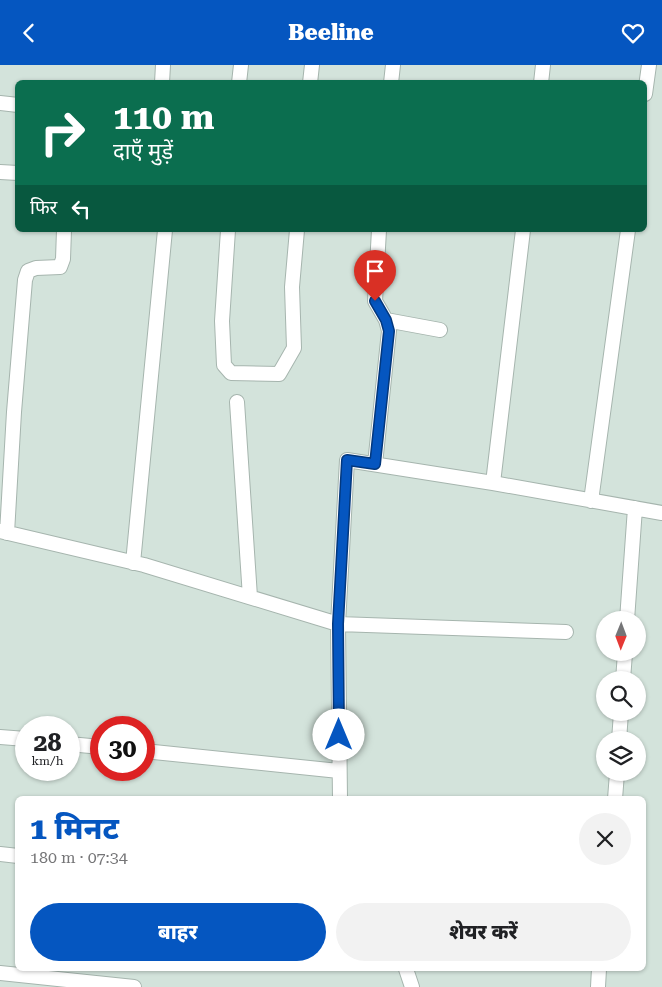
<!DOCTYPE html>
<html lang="hi">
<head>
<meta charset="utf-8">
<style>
	body { margin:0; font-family:"Roboto Serif","Noto Sans Devanagari",serif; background:#f2f2f2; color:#202124; height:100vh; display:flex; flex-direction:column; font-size:19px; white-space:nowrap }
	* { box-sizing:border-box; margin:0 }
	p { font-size:16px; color:#757577 }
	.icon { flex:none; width:28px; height:28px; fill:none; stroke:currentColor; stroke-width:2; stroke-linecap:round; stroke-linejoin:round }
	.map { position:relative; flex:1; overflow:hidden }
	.sheet { position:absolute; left:15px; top:731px; width:631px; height:175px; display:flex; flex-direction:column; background:#fff; border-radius:8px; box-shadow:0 1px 4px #0004 }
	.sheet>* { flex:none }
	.guide { position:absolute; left:15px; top:15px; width:632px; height:152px; border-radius:8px; box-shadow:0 1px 4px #0004; background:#0b6e4f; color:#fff; overflow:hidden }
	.needle { width:32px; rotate:181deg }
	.controls { position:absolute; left:596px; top:546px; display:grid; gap:10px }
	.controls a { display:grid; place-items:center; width:50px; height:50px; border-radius:50%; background:#fff; box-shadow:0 1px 4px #0004; font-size:25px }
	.speed { position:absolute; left:15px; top:651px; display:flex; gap:10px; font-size:25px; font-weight:700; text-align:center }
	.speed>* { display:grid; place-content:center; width:65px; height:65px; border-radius:50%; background:#fff; box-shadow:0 1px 4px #0004; line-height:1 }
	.speed small { font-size:12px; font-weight:400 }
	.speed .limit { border:8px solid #d22; background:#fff; color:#111 }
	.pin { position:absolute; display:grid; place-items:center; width:42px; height:42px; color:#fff; margin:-51px -21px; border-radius:50% 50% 50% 0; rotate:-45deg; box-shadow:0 0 5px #0007 }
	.pin .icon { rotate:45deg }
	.me { position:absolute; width:55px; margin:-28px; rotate:0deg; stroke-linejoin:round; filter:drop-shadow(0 0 4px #0008) }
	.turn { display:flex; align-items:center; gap:18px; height:105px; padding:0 15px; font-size:22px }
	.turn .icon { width:65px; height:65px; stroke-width:2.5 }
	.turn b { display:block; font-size:35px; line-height:42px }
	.then { display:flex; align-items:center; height:48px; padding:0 15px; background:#0003; gap:10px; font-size:19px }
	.round { display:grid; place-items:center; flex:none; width:52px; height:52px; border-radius:26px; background:#f2f2f2 }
	.overview { display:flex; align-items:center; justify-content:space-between; height:85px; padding:0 15px }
	h1 { font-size:30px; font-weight:800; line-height:38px; color:#0556c0 }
	.primary-button { display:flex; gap:10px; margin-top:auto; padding:10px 15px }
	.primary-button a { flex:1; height:58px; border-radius:30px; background:#0556c0; color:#fff; font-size:20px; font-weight:800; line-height:58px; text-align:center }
	.primary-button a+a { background:#f2f2f2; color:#202124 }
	header { display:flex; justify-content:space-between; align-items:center; height:65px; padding:0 15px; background:#0556c0; color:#fff; font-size:22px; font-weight:800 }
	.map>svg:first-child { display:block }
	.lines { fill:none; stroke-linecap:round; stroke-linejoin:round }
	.street-casing { stroke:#a6b5ae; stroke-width:16 }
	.street { stroke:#fff; stroke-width:14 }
	.route-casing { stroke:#03387d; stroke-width:12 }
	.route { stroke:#0556c0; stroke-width:9 }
</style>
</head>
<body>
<header><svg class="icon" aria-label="back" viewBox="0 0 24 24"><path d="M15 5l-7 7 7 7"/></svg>Beeline<svg class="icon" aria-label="heart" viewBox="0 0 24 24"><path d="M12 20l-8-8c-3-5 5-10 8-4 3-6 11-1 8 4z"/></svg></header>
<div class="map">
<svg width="662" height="922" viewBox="0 0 662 922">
	<rect width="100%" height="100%" fill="#d3e3db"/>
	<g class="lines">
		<g class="street-casing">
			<path id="street" d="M162 18 163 0
				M239 18 241 0
				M310 18 312 0
				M391 18 393 0
				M541 18 543 0
				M645 29 649 0
				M0 38 18 40
				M0 107 18 108
				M228 165 222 256 224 300 231 308 279 309 294 283 292 222 297 165
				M386 255 440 265
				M237 337 250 532
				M375 399 389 266 386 255 375 236 379 165
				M493 418 523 165
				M591 436 628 165
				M0 466 144 500 338 559 566 567
				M7 468 14 347 25 215 28 206 36 203 60 202 63 194 64 165
				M133 498 165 165
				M627 555 635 443
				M623 615 625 588
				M0 672 26 674
				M619 675 621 648
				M69 679 101 682
				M144 686 339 706
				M340 734 338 559 347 395 493 418 662 448
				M615 734 617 708
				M0 789 18 791
				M406 904 412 922
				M0 908 134 922
				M598 922 599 904"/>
		</g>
		<use href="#street" class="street"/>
	</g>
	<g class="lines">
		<g class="route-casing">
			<path id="route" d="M339 670 338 559 347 395 375 399 389 266 386 255 375 236"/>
		</g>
		<use href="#route" class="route"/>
	</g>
</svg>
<div class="controls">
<a><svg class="needle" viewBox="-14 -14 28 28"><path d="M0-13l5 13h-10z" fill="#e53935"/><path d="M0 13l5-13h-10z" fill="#757577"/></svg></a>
<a><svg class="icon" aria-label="search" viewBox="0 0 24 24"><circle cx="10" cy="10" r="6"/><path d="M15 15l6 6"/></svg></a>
<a><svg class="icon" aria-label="layers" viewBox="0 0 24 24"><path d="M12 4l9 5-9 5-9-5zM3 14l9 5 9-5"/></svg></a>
</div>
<div class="speed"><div>28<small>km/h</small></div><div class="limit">30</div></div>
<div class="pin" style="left:375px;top:236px;background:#d93025"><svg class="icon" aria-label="arrive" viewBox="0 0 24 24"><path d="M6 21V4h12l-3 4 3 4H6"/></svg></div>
<svg class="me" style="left:339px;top:670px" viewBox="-20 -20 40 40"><circle r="19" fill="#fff"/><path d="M0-13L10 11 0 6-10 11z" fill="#0556c0"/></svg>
<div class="guide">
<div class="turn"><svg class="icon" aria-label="right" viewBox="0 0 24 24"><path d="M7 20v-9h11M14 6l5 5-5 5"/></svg><div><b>110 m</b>दाएँ मुड़ें</div></div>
<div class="then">फिर<svg class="icon" aria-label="left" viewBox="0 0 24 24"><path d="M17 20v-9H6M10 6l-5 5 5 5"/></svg></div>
</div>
<section class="sheet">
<div class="overview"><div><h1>1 मिनट</h1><p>180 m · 07:34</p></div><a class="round"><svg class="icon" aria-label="close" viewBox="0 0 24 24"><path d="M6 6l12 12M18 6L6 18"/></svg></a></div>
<div class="primary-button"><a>बाहर</a><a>शेयर करें</a></div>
</section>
</div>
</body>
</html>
